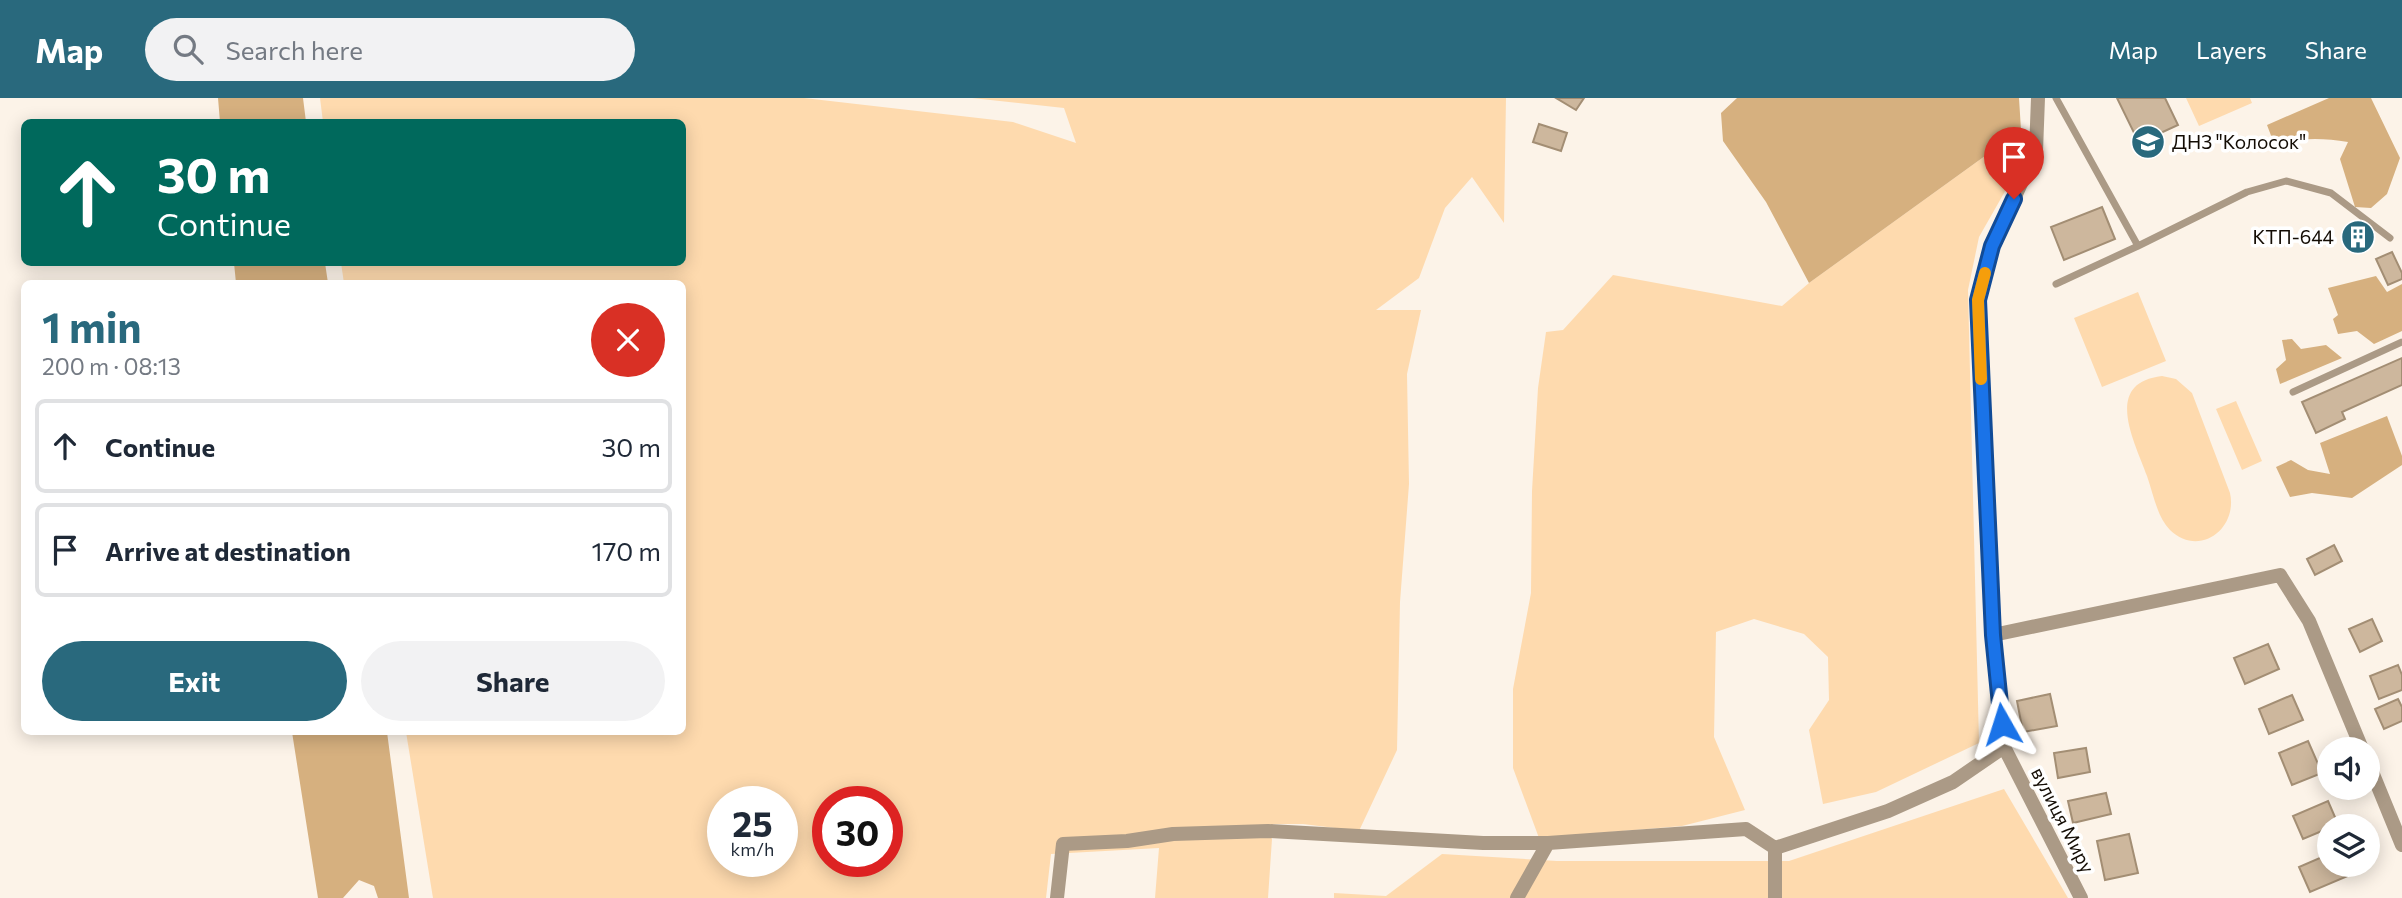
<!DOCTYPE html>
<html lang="en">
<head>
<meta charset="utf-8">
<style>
	body { margin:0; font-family:Commissioner,sans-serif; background:#f2f2f3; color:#1f2937; height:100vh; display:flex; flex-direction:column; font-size:26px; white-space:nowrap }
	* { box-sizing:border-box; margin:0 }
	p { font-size:23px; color:#747a83 }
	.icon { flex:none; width:38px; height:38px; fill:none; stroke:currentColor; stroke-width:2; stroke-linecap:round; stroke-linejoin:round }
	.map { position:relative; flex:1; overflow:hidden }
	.details { position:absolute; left:21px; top:182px; width:665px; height:455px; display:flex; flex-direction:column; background:#fff; border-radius:10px; box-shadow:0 4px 18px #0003 }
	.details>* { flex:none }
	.hud { position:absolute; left:21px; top:21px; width:665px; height:147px; border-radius:10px; box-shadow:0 4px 18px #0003; background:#00695c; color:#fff; overflow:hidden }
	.buttons { position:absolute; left:2317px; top:639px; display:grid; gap:14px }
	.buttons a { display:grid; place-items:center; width:63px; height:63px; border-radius:50%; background:#fff; box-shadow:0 4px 18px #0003; font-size:35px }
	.speed { position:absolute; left:707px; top:688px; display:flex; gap:14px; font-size:35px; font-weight:700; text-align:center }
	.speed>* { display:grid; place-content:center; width:91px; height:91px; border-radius:50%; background:#fff; box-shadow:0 4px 18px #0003; line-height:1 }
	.speed small { font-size:18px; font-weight:400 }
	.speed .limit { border:10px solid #d22; background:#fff; color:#111 }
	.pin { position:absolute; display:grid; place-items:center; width:60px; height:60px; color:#fff; margin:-72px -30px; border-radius:50% 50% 50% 0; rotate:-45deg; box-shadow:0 0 7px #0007 }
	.pin .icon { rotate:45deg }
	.me { position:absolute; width:77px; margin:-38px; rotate:354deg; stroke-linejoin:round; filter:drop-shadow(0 0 5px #0008) }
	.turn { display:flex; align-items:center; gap:24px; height:147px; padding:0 21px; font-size:32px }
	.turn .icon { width:91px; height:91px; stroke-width:2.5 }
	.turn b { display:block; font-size:49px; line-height:60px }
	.round { display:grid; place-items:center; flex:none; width:74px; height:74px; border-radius:37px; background:#f2f2f3 }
	.head { display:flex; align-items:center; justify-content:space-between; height:119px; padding:0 21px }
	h1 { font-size:42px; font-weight:700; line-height:52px; color:#29697d }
	.cta { display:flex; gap:14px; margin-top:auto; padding:14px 21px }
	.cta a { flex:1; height:80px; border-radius:42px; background:#29697d; color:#fff; font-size:28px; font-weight:700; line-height:80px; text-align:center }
	.cta a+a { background:#f2f2f3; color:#1f2937 }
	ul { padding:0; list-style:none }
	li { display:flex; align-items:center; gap:21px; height:94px; margin:0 14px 10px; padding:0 7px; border:4px solid #e0e1e3; border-radius:10px }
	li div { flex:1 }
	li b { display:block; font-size:26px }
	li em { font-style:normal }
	header { display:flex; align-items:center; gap:42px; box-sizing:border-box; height:98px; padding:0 35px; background:#29697d; color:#fff }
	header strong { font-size:33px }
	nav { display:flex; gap:38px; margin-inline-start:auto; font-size:24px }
	.search { width:490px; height:63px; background:#f2f2f3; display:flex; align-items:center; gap:18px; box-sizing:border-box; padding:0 24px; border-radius:38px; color:#747a83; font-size:26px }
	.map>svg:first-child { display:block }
	.green { fill:#fedaae; fill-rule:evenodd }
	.forest { fill:#d6b07f }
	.building { fill:#cdb79d; stroke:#a38e74; stroke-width:2 }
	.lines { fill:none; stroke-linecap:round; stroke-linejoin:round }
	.service { stroke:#ab9a86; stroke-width:7 }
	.minor { stroke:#ab9a86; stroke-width:14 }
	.route-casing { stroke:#114b97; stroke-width:18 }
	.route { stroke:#1a73e8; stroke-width:12 }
	.slow { stroke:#f59e0b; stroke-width:12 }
	.labels { text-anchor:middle; stroke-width:7; stroke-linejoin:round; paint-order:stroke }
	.poi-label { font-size:19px; fill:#130c04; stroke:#fff; text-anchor:start }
	.street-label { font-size:19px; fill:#130c04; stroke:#fff }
</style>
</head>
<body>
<header>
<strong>Map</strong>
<div class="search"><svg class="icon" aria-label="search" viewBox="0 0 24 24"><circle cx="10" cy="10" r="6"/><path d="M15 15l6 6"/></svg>Search here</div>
<nav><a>Map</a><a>Layers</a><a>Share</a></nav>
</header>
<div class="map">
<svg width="2402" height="800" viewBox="0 0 2402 800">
	<rect width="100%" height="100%" fill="#fcf3e8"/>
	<path class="green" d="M320 0H804L1013 24 1076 45 1064 10 972 0H1506L1504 125 1472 79 1445 110 1419 180 1376 212H1421L1407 276 1409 386 1400 504 1397 652 1359 733 1303 726H1273L1268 800H1155L1159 750 1051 756 1046 800H433L406 634H682V186L344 185 341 165 682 164V24H323ZM723 704H782V763H723ZM828 704H887V763H828Z
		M2186 0H2250L2252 5 2199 28Z
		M2021 32 2016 74 1979 139 1968 192 1979 645 1876 694 1823 706 1809 632 1829 602 1828 559 1804 536 1754 521 1716 534 1714 639 1745 712 1682 728 1539 740 1513 670V591L1531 495 1532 393 1538 290 1546 234 1563 232 1613 177 1782 208 1809 185Z
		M2138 194 2166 263 2102 289 2074 220Z
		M2162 278 2176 281 2192 295 2230 395C2238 431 2199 460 2170 432 2157 419 2153 395 2147 378 2135 344 2102 285 2162 278Z
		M2236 303 2262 363 2242 372 2216 311Z
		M2004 691 2068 800H1334V795L1386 798 1442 756 1557 763H1789Z"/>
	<path class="forest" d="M218 0H303L306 24H220Z
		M1737 0H2019L2021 32 1809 185 1766 104 1723 43 1721 15Z
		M2329 0H2371L2400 60 2387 96 2371 110 2355 109 2340 61 2348 44C2322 40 2299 39 2275 48L2267 27Z
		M234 165H325L328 185H236Z
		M2376 178 2387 194 2402 186V233L2374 246 2357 233 2338 236 2333 221 2338 217 2328 190Z
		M2292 241 2301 251 2326 247 2342 260 2280 286 2276 271 2286 262 2282 242Z
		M2387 318 2402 358V367L2352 400 2312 395 2290 399 2276 369 2291 362 2308 372 2330 376 2320 345Z
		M292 634H387L409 800H378L374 788 359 782 343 800H318Z"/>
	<path class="building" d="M1556 0H1584L1576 12Z
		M2117 0H2165L2178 27 2139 45Z
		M1539 26 1567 35 1561 53 1533 44Z
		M2102 109 2115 141 2064 162 2051 129Z
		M2392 154 2402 175V181L2388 187 2376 161Z
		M2402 260V287L2342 314 2345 321 2316 335 2302 304Z
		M2334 447 2342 463 2315 477 2307 461Z
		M2372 521 2382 543 2360 554 2349 531Z
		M2268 546 2279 571 2245 586 2234 560Z
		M2398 567 2402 577V592L2379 601 2370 578Z
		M2050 596 2057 628 2023 634 2017 603Z
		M2292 597 2303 622 2269 636 2259 611Z
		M2398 601 2402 609V623L2384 631 2375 611Z
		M2308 643 2322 675 2292 687 2279 655Z
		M2086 650 2090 674 2058 680 2054 655Z
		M2106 695 2111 716 2073 725 2068 703Z
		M2328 703 2338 726 2329 728V730L2303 741 2293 718Z
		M2129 736 2138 775 2105 782 2097 743Z
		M2329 756V766H2368L2369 769 2310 794 2299 769Z"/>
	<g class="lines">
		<path class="service" d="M2056 0 2138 148 2247 94 2286 83 2331 95 2390 140
			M2056 186 2138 148
			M2293 294 2402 244"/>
		<path class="minor" d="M2038 0 2036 53 1992 148 1978 203 1993 537 2004 649 2081 800
			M1993 537 2280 477 2309 523 2362 651
			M2368 664 2402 747
			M1775 750 1888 713 1953 684 2004 649
			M1057 800 1063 746 1127 743 1173 736 1268 733 1483 745H1548L1746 731 1775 750
			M1517 800 1548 745
			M1775 800V750"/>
	</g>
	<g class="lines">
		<g class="route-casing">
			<path id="route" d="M2002 626 1993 537 1978 202 1992 148 2014 101"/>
		</g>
		<use href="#route" class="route"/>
		<path class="slow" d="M1981 281 1978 202 1985 175"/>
	</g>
	<defs>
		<g id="school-disc" transform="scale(1.75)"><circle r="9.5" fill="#29697d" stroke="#fff"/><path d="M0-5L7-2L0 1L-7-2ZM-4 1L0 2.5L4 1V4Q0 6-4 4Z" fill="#fff"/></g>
		<g id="building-disc" transform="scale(1.75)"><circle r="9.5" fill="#29697d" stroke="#fff"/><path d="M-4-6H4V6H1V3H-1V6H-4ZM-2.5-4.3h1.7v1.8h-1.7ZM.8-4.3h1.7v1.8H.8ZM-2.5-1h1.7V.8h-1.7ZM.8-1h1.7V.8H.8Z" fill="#fff"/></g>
	</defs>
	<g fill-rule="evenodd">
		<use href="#school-disc" x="2148" y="44"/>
		<use href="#building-disc" x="2358" y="139"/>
	</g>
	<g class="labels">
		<g class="poi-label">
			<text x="2172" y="51">ДНЗ "Колосок"</text>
			<text x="2334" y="146" text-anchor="end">КТП-644</text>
		</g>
		<g class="street-label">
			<text transform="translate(2063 722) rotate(63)" y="7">вулиця Миру</text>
		</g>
	</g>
</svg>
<div class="buttons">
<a><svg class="icon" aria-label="sound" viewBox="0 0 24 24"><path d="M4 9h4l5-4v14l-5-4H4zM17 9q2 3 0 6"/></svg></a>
<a><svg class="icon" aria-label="layers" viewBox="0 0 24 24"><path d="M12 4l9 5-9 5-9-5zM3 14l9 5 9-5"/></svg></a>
</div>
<div class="speed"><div>25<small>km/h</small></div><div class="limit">30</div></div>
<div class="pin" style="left:2014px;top:101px;background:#d93025"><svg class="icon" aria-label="arrive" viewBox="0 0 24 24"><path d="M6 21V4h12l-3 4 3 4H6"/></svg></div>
<svg class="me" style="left:2002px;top:626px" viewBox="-20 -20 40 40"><path d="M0-17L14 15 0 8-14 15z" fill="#1a73e8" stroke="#fff" stroke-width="4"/></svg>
<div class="hud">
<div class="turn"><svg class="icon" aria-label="ahead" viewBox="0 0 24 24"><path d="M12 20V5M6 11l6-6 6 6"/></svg><div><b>30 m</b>Continue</div></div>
</div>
<section class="details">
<div class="head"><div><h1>1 min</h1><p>200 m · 08:13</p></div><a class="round" style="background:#d93025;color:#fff"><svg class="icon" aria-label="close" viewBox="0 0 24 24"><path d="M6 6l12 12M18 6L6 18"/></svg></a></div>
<ul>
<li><svg class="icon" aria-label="ahead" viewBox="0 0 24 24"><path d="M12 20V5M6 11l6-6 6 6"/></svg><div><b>Continue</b></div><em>30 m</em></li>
<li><svg class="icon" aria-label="arrive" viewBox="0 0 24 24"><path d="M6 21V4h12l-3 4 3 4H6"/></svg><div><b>Arrive at destination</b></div><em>170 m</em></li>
</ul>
<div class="cta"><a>Exit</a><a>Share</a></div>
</section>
</div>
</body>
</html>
